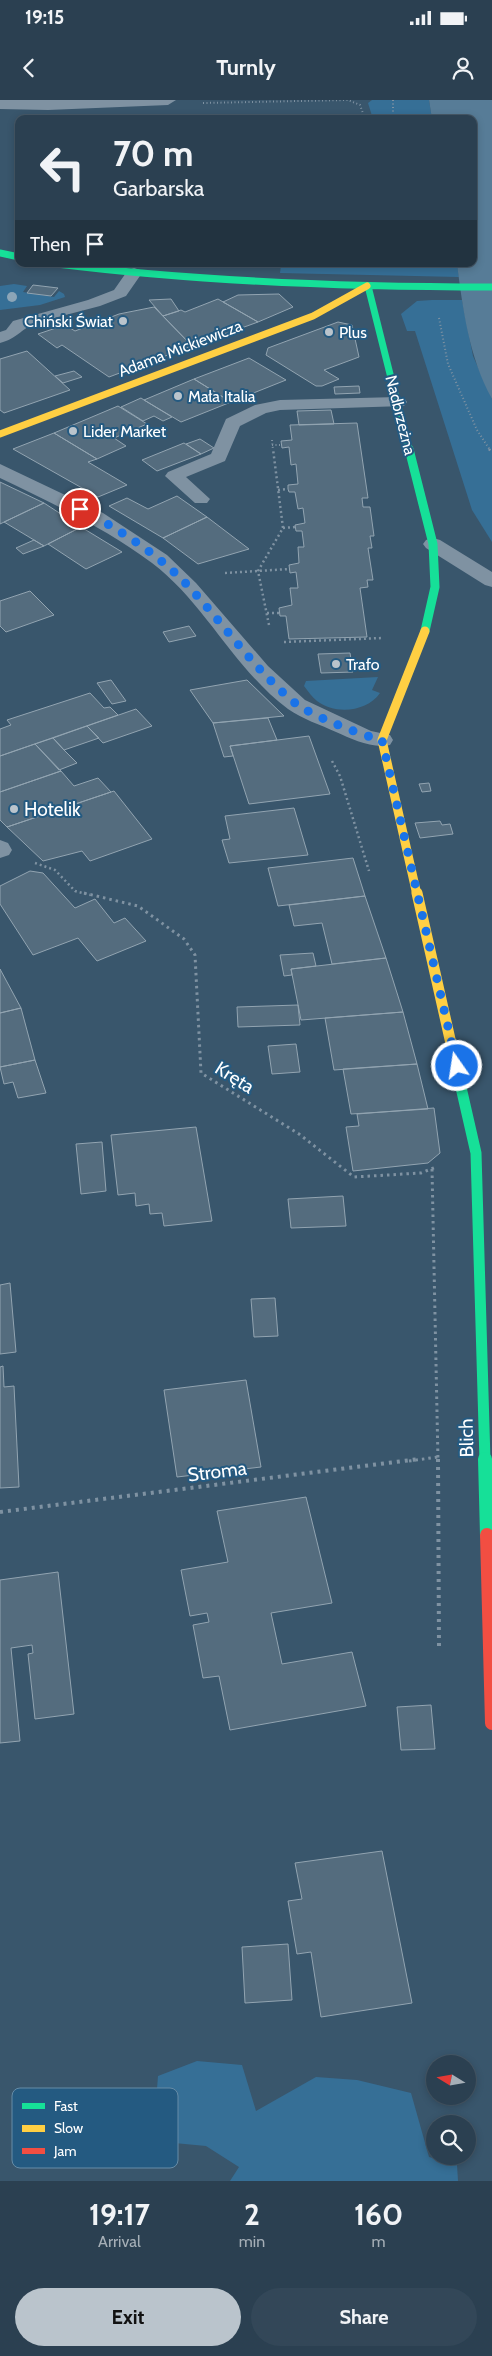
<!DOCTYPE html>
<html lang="en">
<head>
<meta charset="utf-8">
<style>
	body { margin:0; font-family:Cabin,sans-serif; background:#334758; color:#f1f3f6; height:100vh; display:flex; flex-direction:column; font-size:19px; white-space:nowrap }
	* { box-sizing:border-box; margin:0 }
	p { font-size:16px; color:#a6afb7 }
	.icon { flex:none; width:28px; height:28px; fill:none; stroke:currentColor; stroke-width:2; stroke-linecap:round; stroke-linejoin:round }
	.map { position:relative; height:2081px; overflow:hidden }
	.details { display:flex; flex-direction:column; background:#2b4051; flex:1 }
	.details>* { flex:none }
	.banner { position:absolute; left:15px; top:15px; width:462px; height:152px; border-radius:10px; box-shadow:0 2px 8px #0003,0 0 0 1px #475968; background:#2b4051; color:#f1f3f6; overflow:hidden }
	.needle { width:32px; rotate:281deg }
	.tools { position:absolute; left:426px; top:1955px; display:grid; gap:10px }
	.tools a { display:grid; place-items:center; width:50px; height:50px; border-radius:50%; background:#2b4051; box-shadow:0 2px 8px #0003,0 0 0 1px #475968; font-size:25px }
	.pin { position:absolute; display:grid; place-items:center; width:42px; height:42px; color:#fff; margin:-21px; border:2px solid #fff; border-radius:50%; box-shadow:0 1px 5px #0007 }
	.me { position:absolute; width:55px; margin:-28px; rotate:347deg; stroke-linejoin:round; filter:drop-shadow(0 0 4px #0008) }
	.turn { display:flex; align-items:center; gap:18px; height:105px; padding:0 15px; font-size:22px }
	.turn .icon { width:65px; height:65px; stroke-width:2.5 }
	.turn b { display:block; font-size:35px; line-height:42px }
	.then { display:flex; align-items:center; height:48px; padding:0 15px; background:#0003; gap:10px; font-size:19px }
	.eta { display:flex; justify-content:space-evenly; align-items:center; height:85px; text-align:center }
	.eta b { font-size:30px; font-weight:700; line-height:35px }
	.button { display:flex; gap:10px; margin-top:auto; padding:10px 15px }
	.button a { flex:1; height:58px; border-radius:30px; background:#bac4cc; color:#111; font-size:20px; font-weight:700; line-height:58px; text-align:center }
	.button a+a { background:#334758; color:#f1f3f6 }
	.status { display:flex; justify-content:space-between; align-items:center; height:35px; padding:0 25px; background:#2b4051; direction:ltr }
	.status svg { height:14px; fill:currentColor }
	header { display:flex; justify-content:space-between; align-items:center; height:65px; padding:0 15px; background:#2b4051; font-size:22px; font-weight:700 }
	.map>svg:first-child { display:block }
	.green { fill:#366f96 }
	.water { fill:#577c97 }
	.building { fill:#546c7e; stroke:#92a4b1 }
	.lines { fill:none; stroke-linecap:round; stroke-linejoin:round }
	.path-far3 { stroke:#7f92a2; stroke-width:2; stroke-dasharray:1 2.5; stroke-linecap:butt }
	.path-far2 { stroke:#7f92a2; stroke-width:2.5; stroke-dasharray:2 3; stroke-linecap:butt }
	.path-far1 { stroke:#7f92a2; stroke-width:3; stroke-dasharray:2.5 4; stroke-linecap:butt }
	.path { stroke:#7f92a2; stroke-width:4; stroke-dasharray:3 5; stroke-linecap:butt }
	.lane { fill:#7f92a2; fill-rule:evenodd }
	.street { fill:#7f92a2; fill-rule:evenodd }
	.fast-far3 { stroke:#16e098; stroke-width:7 }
	.fast-far2 { stroke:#16e098; stroke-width:9 }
	.fast-far1 { stroke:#16e098; stroke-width:11 }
	.fast { stroke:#16e098; stroke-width:14 }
	.slow-far2 { stroke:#ffcf43; stroke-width:7 }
	.slow-far1 { stroke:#ffcf43; stroke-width:9 }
	.slow { stroke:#ffcf43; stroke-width:11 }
	.jam { stroke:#f24e42; stroke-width:14 }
	.tree { fill:#8ca5b7 }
	.route { stroke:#1a73e8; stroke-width:9; stroke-dasharray:0 16.2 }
	.poi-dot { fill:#bac4cc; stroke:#245a81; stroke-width:2 }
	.labels { text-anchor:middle; stroke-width:4; stroke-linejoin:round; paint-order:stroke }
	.far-poi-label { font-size:16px; fill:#fff; stroke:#245a81; text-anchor:start }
	.far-street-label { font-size:16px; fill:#fff; stroke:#245a81 }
	.poi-label { font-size:19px; fill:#fff; stroke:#245a81; text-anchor:start }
	.street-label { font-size:19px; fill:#fff; stroke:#245a81 }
	.key { fill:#245a81; stroke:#668ca7; stroke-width:1 }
	.key-label { font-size:14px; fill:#fff }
</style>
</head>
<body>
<div class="status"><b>19:15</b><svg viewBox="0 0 49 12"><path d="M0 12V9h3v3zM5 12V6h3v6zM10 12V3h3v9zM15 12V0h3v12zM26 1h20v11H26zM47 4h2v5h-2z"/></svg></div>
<header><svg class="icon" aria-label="back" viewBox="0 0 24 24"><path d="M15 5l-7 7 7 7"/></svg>Turnly<svg class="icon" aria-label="person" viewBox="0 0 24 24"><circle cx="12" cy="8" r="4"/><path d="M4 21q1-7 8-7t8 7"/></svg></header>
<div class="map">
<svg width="492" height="2081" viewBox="0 0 492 2081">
	<rect width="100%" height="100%" fill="#39566c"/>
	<path class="green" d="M372 0H429L432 19H373L368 3Z
		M457 164 459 177 280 173 281 165Z
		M14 184 27 186 23 192 54 197 59 191 64 194 65 197 40 205 0 210V186Z
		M432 200H462L473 256 492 299V442L472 410 415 231H407L401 214 417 201Z
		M378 577 372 590 380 593C367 612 335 615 317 601 312 597 308 591 304 586L306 581Z
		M197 1961 242 1965 256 2011 316 1977 357 1980 411 1993 429 2057 457 2065 458 2081H230L239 2067 206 2046 153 2041 158 1976Z"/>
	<path class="water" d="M429 0H492V299C469 257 463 210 457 164H474V19H432Z"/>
	<path class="building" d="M343 17 344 19H280L316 18Z
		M33 185 58 188 51 196 27 193Z
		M279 194 293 207 258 222 223 202 238 195Z
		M171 199 179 211 163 216 149 200Z
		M218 199 258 222 192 246 163 216 181 210 185 212Z
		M154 207 192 246 109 277 62 245 57 248 38 234 65 225 75 231 119 214Z
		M338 222 352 225 359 257 324 270 339 279 322 286H316L266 255 268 248Z
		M27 251 70 290 4 313 0 310V259Z
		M249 258 286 280 231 302 194 279Z
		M74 271 82 277 63 283 55 276Z
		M194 279 231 302 181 322 144 300Z
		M359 286 360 293 335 294 334 287Z
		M141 298 144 300 172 317 163 321 154 316 143 321 121 307Z
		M118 306 147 324 114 338 126 346 97 359 54 333Z
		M331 310 334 324 299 325 297 311Z
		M357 323 368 398H362L363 407H370L374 436H370L372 448H368L373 480H367L368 487 360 488 367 537 289 539 286 516H280L279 508 292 505 290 488H298L296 472 290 473 289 465 299 463 298 447H304L302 431H296L295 425 305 423 303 408 298 409 295 392H289L288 389V385L298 384 296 364 291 365 289 347 282 348 281 341 292 340 290 325Z
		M54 333 97 359 88 362 127 385 98 397 13 349Z
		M200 339 214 348 201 354 186 344Z
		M184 343 201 354 157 371 142 360Z
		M0 382 44 403 0 424Z
		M177 396 207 417 163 438 109 406 127 398 148 409Z
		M44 403 81 427 44 446 4 422Z
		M207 417 249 449 198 464 163 438Z
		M81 427 122 452 86 469 48 444Z
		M34 440 44 446 23 454 16 448Z
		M30 491 54 515 6 532 0 526V501Z
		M189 526 196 536 169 542 163 532Z
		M350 553 353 572 321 573 318 554Z
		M111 580 126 601 112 604 97 583Z
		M247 580 284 616 213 623 190 590Z
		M90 593 104 608 110 607 118 615 0 656V629L11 625 7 620Z
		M136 609 152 626 103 643 87 626Z
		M268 618 277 640 230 646 233 656 224 657 213 623Z
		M87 626 99 638 64 650 53 638Z
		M309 636 330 694 249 704 230 646Z
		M53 638 64 650 77 663 59 670 35 644Z
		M35 644 61 671 0 692V656Z
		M61 671 74 686 98 678 111 692 7 727 0 720V692Z
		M429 683 431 691 422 692 419 684Z
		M114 691 152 739 90 761 82 751 43 761 7 727Z
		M294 708 308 755 229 763 222 740 230 739 225 716Z
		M440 721 442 725 450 724 453 734 420 738 415 723Z
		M353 758 365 796 278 806 268 768Z
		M30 771 43 773 75 808 95 799 114 823 125 818 146 841 97 861 78 838 33 855 0 804V786Z
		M365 796 386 858 332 864 322 823 294 826 289 805Z
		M313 853 316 866 291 869 292 875 284 876 280 855Z
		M386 858 403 912 301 920 291 869Z
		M0 869 21 908 0 913Z
		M298 905 300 925 238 927 237 907Z
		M21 908 35 960 0 967V913Z
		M403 912 417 964 334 970 325 918Z
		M296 944 300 972 272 974 268 946Z
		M35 960 46 993 18 998 13 982 4 984 0 967Z
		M417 964 428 1009 351 1014 343 969Z
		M434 1008 440 1053 428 1063 353 1071 346 1027 359 1026 357 1014Z
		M196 1027 212 1121 164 1126 162 1113 150 1114 149 1104 136 1106 135 1093 118 1095 111 1035Z
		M102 1042 106 1091 81 1094 76 1044Z
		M343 1096 346 1126 291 1128 288 1099Z
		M10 1183 16 1252 0 1254V1185Z
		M275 1198 278 1236 254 1237 251 1199Z
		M3 1266 4 1287 14 1286 19 1387 0 1388V1267Z
		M246 1280 261 1367 177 1377 164 1290Z
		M306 1397 332 1503 271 1513 282 1564 352 1552 366 1606 230 1630 219 1576 203 1578 193 1525 209 1522 207 1513 190 1516 181 1470 228 1462 217 1411Z
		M58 1472 74 1614 35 1619 28 1554 33 1553 32 1545 11 1548 20 1641 0 1643V1480Z
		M431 1605 435 1649 401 1650 397 1607Z
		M382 1751 412 1903 321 1917 311 1852 297 1854 288 1801 302 1799 295 1763Z
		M288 1844 292 1900 245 1903 242 1847Z"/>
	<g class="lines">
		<path class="path-far3" d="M393 0V19
			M203 3 348 0 360 5 365 19
			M439 218 448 264 477 330 490 350
			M272 340 273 350
			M272 345H281"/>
		<path class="path-far2" d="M489 349 492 353
			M278 390 288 389
			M283 428 296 427
			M225 473 289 469
			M267 513H280
			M269 525 258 471 283 428 273 349
			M284 542 383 538
			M332 661 340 676 369 771
			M35 763 55 770 75 791 90 795"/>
		<path class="path-far1" d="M84 793 138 806 184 839 195 855 201 973 299 1034 354 1077 421 1073 436 1067
			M432 1069 438 1361
			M409 1361 438 1357"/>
		<path class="path" d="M438 1359 439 1547
			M0 1412 419 1359"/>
		<path class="lane" d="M134 168 140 170 142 173 126 196 100 206 35 223C20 230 18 238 0 243V232L6 230 13 221 88 200 114 190 128 170Z
			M398 297 404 298 407 302 404 306 280 310 266 313 240 326 225 361 186 377 210 399 207 403H195L165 376 168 372 211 354 226 319 255 305 280 300Z"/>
		<path class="street" d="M0 0H176L168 5 48 10 0 9Z
			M0 364 103 413 167 455 196 483 268 566 305 600 371 631 390 635 393 640 390 645C372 649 352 639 336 632 321 625 302 619 288 609 234 569 205 503 152 463 105 428 52 403 0 378Z
			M433 438 440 440 492 472V487L485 485 426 448 423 444 426 440Z
			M0 740 8 743 12 750 9 755 0 758Z"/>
		<path class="fast-far3" d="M0 153 19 157
			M57 164C202 182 346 187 492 187
			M368 186 409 350"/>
		<path class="fast-far2" d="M409 349 433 444 435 487 425 531"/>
		<path class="fast-far1" d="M452 948 476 1053 485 1361"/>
		<path class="fast" d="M485 1359 487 1435"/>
		<path class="slow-far2" d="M0 334 313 216 367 186"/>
		<path class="slow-far1" d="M417 795 382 640 425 531"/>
		<path class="slow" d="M417 793 452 948"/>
		<path class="jam" d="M487 1435 492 1623"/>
	</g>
	<circle class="tree" cx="12" cy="197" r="5"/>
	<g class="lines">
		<path class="route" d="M80 409C119 429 161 456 190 488 226 527 255 570 295 603 310 615 363 636 382 640L457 966"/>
	</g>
	<g class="poi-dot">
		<circle cx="123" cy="221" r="5"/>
		<circle cx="329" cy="232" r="5"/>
		<circle cx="178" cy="296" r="5"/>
		<circle cx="73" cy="331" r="5"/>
		<circle cx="336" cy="564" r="5"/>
		<circle cx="14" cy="709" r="5"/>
	</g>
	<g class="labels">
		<g class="far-poi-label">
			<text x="113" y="227" text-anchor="end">Chiński Świat</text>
			<text x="339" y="238">Plus</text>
			<text x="188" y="302">Mała Italia</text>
			<text x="83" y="337">Lider Market</text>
			<text x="346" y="570">Trafo</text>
		</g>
		<g class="far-street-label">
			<text transform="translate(180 248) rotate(-21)" y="6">Adama Mickiewicza</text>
			<text transform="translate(401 315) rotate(76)" y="6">Nadbrzeżna</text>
		</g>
		<g class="poi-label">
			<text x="24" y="716">Hotelik</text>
		</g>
		<g class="street-label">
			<text transform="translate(235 977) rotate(32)" y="7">Kręta</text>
			<text transform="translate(466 1338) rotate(-91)" y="7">Blich</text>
			<text transform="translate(217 1371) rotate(-7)" y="7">Stroma</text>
		</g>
	</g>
	<rect x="12" y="1988" width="166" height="80" rx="8" class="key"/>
	<rect x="22" y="2003" width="23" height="6" fill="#16e098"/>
	<rect x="22" y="2025" width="23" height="7" fill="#ffcf43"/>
	<rect x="22" y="2048" width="23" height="6" fill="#f24e42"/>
	<g class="key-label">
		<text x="54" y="2011">Fast</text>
		<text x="54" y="2033">Slow</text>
		<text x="54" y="2056">Jam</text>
	</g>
</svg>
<div class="tools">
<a><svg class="needle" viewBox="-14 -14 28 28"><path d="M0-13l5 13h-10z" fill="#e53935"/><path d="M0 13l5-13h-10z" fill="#a6afb7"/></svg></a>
<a><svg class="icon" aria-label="search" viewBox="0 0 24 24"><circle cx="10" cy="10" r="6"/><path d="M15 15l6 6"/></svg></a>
</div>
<div class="pin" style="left:80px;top:409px;background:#d93025"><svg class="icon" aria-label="arrive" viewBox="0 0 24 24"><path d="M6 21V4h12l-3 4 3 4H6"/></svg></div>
<svg class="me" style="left:457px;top:966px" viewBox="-20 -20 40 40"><circle r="17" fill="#1a73e8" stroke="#fff" stroke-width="3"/><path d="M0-11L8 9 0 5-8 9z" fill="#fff"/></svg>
<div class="banner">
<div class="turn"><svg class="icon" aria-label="left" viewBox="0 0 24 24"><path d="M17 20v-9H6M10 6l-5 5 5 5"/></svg><div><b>70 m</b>Garbarska</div></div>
<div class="then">Then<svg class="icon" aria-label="arrive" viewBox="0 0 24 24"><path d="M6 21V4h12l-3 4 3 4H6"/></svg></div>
</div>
</div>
<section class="details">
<div class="eta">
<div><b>19:17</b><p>Arrival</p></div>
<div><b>2</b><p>min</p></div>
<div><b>160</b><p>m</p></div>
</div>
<div class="button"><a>Exit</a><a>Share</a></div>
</section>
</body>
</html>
